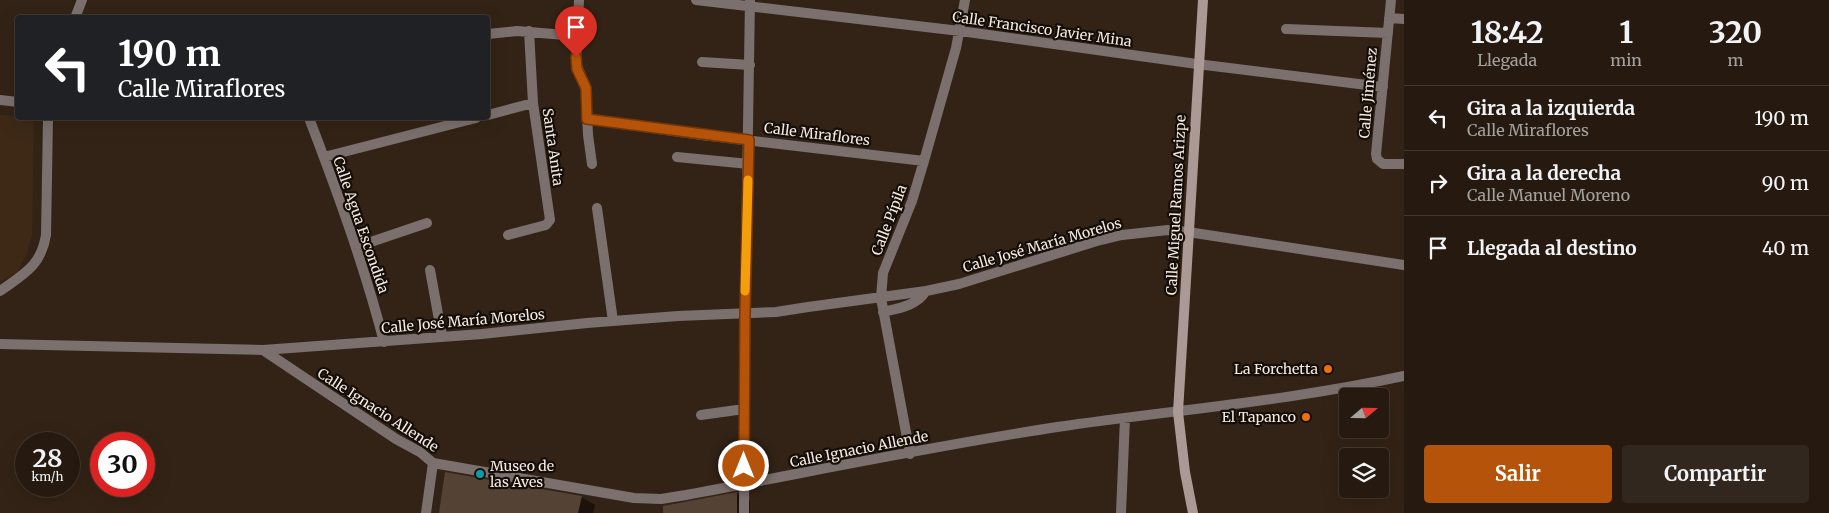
<!DOCTYPE html>
<html lang="es">
<head>
<meta charset="utf-8">
<style>
	body { margin:0; font-family:Merriweather,serif; background:#32271e; color:#f1f3f6; height:100vh; display:flex; flex-direction:column; font-size:19px; white-space:nowrap }
	* { box-sizing:border-box; margin:0 }
	p { font-size:16px; color:#a4a19f }
	.icon { flex:none; width:28px; height:28px; fill:none; stroke:currentColor; stroke-width:2; stroke-linecap:round; stroke-linejoin:round }
	.map { position:relative; flex:1; overflow:hidden }
	.panel { display:flex; flex-direction:column; background:#261a10; width:425px }
	.panel>* { flex:none }
	.top-card { position:absolute; left:15px; top:15px; width:475px; height:105px; border-radius:5px; box-shadow:0 5px 20px #0002,0 0 0 1px #423830; background:#202124; color:#fff; overflow:hidden }
	.needle { width:32px; rotate:70deg }
	.controls { position:absolute; left:1339px; top:388px; display:grid; gap:10px }
	.controls a { display:grid; place-items:center; width:50px; height:50px; border-radius:5px; background:#261a10; box-shadow:0 5px 20px #0002,0 0 0 1px #423830; font-size:25px }
	.speed { position:absolute; left:15px; top:432px; display:flex; gap:10px; font-size:25px; font-weight:700; text-align:center }
	.speed>* { display:grid; place-content:center; width:65px; height:65px; border-radius:50%; background:#261a10; box-shadow:0 5px 20px #0002,0 0 0 1px #423830; line-height:1 }
	.speed small { font-size:12px; font-weight:400 }
	.speed .limit { border:8px solid #d22; background:#fff; color:#111 }
	.pin { position:absolute; display:grid; place-items:center; width:42px; height:42px; color:#fff; margin:-51px -21px; border-radius:50% 50% 50% 0; rotate:-45deg; box-shadow:0 0 5px #0007 }
	.pin .icon { rotate:45deg }
	.me { position:absolute; width:55px; margin:-28px; rotate:0deg; stroke-linejoin:round; filter:drop-shadow(0 0 4px #0008) }
	.turn { display:flex; align-items:center; gap:18px; height:105px; padding:0 20px; font-size:22px }
	.turn .icon { width:65px; height:65px; stroke-width:2.5 }
	.turn b { display:block; font-size:35px; line-height:42px }
	.eta { display:flex; justify-content:space-evenly; align-items:center; height:85px; text-align:center }
	.eta b { font-size:30px; font-weight:700; line-height:35px }
	.button { display:flex; gap:10px; margin-top:auto; padding:10px 20px }
	.button a { flex:1; height:58px; border-radius:5px; background:#b45309; color:#fff; font-size:20px; font-weight:700; line-height:58px; text-align:center }
	.button a+a { background:#32271e; color:#f1f3f6 }
	ul { padding:0; list-style:none }
	li { display:flex; align-items:center; gap:15px; height:65px; padding:0 20px; border-top:1px solid #423830 }
	li div { flex:1 }
	li b { display:block; font-size:19px }
	li em { font-style:normal }
	main { display:flex; flex:1; min-height:0 }
	.map>svg:first-child { display:block }
	.built { fill:#3d2916 }
	.shadow { fill:#0007 }
	.building { fill:#544335 }
	.lines { fill:none; stroke-linecap:round; stroke-linejoin:round }
	.street { stroke:#7b706d; stroke-width:10 }
	.secondary { stroke:#ab9995; stroke-width:10 }
	.route-casing { stroke:#753606; stroke-width:12 }
	.route { stroke:#b45309; stroke-width:9 }
	.slow { stroke:#f59e0b; stroke-width:9 }
	.food-dot { fill:#e8710a; stroke:#150e08; stroke-width:2 }
	.culture-dot { fill:#0f9aa8; stroke:#150e08; stroke-width:2 }
	.labels { text-anchor:middle; stroke-width:4.5; stroke-linejoin:round; paint-order:stroke }
	.street-label { font-size:14px; fill:#f5eae1; stroke:#150e08 }
	.poi-label { font-size:14px; fill:#f5eae1; stroke:#150e08; text-anchor:end }
</style>
</head>
<body>
<main>
<div class="map">
<svg width="1404" height="513" viewBox="0 0 1404 513">
	<rect width="100%" height="100%" fill="#332316"/>
	<path class="built" d="M0 115 34 118 32 236 26 256 17 272 0 282Z"/>
	<path class="shadow" d="M737 494 750 501V513H664Z
		M581 497 595 505 593 513H440Z"/>
	<path class="building" d="M445 472 582 496 578 513H439Z
		M737 492V513H663V506Z"/>
	<g class="lines">
		<path class="street" d="M579 0 576 63 586 88 588 135 592 164
			M696 0 960 31 1197 64 1383 87
			M1391 0 1376 154 1377 159 1383 164H1404
			M75 18 82 0
			M1389 18 1404 19
			M1286 29 1388 33
			M488 34 517 31 577 36
			M702 62 750 65
			M0 100 18 102
			M488 115 533 103
			M309 118C337 191 364 265 384 342
			M587 119 702 135 924 161
			M324 157 476 118
			M677 157 749 164
			M597 208 613 321
			M508 235 546 225 550 220 533 103 529 31
			M356 247 427 223
			M430 270 442 336
			M0 291C24 274 41 266 46 235L48 118
			M883 312C900 308 916 306 926 291
			M0 344 263 350 482 334 587 323 678 316 776 312 808 307 926 291 959 284 1097 241 1122 235 1168 230 1188 232 1404 265
			M263 350 396 439 420 452 433 463 634 498 661 499 686 495C809 472 933 446 1057 427 1173 410 1289 401 1404 376
			M701 415 744 409
			M910 454 881 298 883 273 912 201 924 161 956 48 965 0
			M426 513 433 463
			M744 513 745 314 750 0
			M1121 513 1125 418"/>
		<path class="secondary" d="M1193 513 1185 472 1178 412 1203 0"/>
	</g>
	<g class="lines">
		<g class="route-casing">
			<path id="route" d="M576 57 577 69 586 88 587 119 749 140 745 314 744 466"/>
		</g>
		<use href="#route" class="route"/>
		<path class="slow" d="M745 291 748 180"/>
	</g>
	<g class="food-dot">
		<circle cx="1328" cy="369" r="5"/>
		<circle cx="1306" cy="417" r="5"/>
	</g>
	<circle class="culture-dot" cx="480" cy="474" r="5"/>
	<g class="labels">
		<g class="street-label">
			<text transform="translate(1042 29) rotate(8)" y="5">Calle Francisco Javier Mina</text>
			<text transform="translate(1368 93) rotate(-85)" y="5">Calle Jiménez</text>
			<text transform="translate(817 134) rotate(7)" y="5">Calle Miraflores</text>
			<text transform="translate(553 147) rotate(82)" y="5">Santa Anita</text>
			<text transform="translate(1176 205) rotate(-87)" y="5">Calle Miguel Ramos Arizpe</text>
			<text transform="translate(889 220) rotate(-69)" y="5">Calle Pípila</text>
			<text transform="translate(361 225) rotate(71)" y="5">Calle Agua Escondida</text>
			<text transform="translate(1042 245) rotate(-16)" y="5">Calle José María Morelos</text>
			<text transform="translate(463 321) rotate(-5)" y="5">Calle José María Morelos</text>
			<text transform="translate(378 410) rotate(33)" y="5">Calle Ignacio Allende</text>
			<text transform="translate(859 449) rotate(-11)" y="5">Calle Ignacio Allende</text>
		</g>
		<g class="poi-label">
			<text x="1318" y="374">La Forchetta</text>
			<text x="1296" y="422">El Tapanco</text>
			<text x="490" y="471" text-anchor="start">Museo de<tspan x="490" dy="16">las Aves</tspan></text>
		</g>
	</g>
</svg>
<div class="controls">
<a><svg class="needle" viewBox="-14 -14 28 28"><path d="M0-13l5 13h-10z" fill="#e53935"/><path d="M0 13l5-13h-10z" fill="#a4a19f"/></svg></a>
<a><svg class="icon" aria-label="layers" viewBox="0 0 24 24"><path d="M12 4l9 5-9 5-9-5zM3 14l9 5 9-5"/></svg></a>
</div>
<div class="speed"><div>28<small>km/h</small></div><div class="limit">30</div></div>
<div class="pin" style="left:576px;top:57px;background:#d93025"><svg class="icon" aria-label="arrive" viewBox="0 0 24 24"><path d="M6 21V4h12l-3 4 3 4H6"/></svg></div>
<svg class="me" style="left:744px;top:466px" viewBox="-20 -20 40 40"><circle r="17" fill="#b45309" stroke="#fff" stroke-width="3"/><path d="M0-11L8 9 0 5-8 9z" fill="#fff"/></svg>
<div class="top-card">
<div class="turn"><svg class="icon" aria-label="left" viewBox="0 0 24 24"><path d="M17 20v-9H6M10 6l-5 5 5 5"/></svg><div><b>190 m</b>Calle Miraflores</div></div>
</div>
</div>
<section class="panel">
<div class="eta">
<div><b>18:42</b><p>Llegada</p></div>
<div><b>1</b><p>min</p></div>
<div><b>320</b><p>m</p></div>
</div>
<ul>
<li><svg class="icon" aria-label="left" viewBox="0 0 24 24"><path d="M17 20v-9H6M10 6l-5 5 5 5"/></svg><div><b>Gira a la izquierda</b><p>Calle Miraflores</p></div><em>190 m</em></li>
<li><svg class="icon" aria-label="right" viewBox="0 0 24 24"><path d="M7 20v-9h11M14 6l5 5-5 5"/></svg><div><b>Gira a la derecha</b><p>Calle Manuel Moreno</p></div><em>90 m</em></li>
<li><svg class="icon" aria-label="arrive" viewBox="0 0 24 24"><path d="M6 21V4h12l-3 4 3 4H6"/></svg><div><b>Llegada al destino</b></div><em>40 m</em></li>
</ul>
<div class="button"><a>Salir</a><a>Compartir</a></div>
</section>
</main>
</body>
</html>
